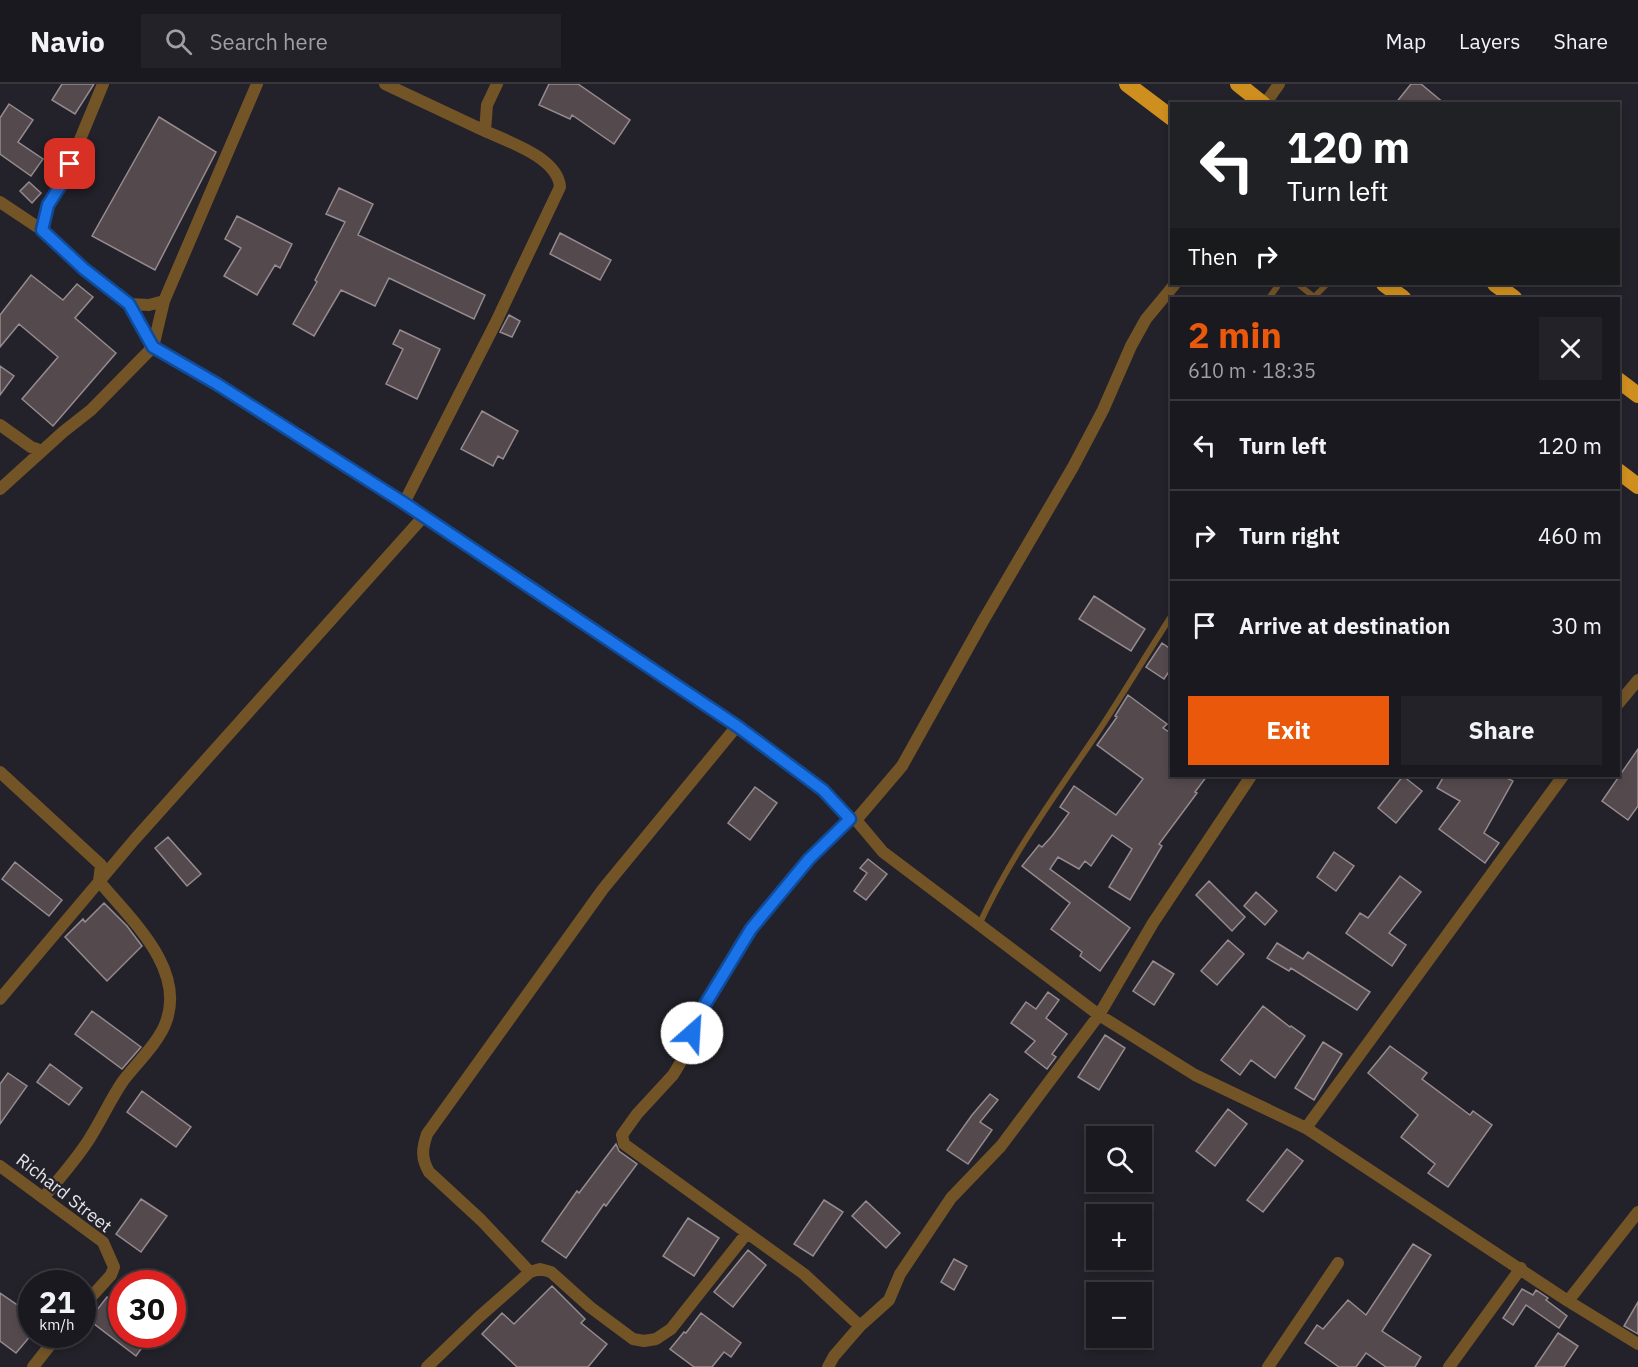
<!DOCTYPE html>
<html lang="en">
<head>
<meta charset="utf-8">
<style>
	body { margin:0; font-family:"IBM Plex Sans",sans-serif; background:#232228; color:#f1f3f6; height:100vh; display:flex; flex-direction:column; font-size:22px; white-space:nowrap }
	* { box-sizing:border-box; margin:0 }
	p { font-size:20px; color:#9fa0a4 }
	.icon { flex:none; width:33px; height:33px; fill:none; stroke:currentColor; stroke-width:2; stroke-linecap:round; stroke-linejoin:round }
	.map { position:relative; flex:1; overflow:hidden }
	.panel { position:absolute; left:1170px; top:213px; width:450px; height:480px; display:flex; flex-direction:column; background:#1a191f; border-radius:0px; box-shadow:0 3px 9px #0003,0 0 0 2px #38383d }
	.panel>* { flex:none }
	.top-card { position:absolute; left:1170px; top:18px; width:450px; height:183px; border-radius:0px; box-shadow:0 3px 9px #0003,0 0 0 2px #38383d; background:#202124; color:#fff; overflow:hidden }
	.controls { position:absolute; left:1086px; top:1042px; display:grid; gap:12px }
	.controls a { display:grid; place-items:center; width:66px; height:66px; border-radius:0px; background:#1a191f; box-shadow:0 3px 9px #0003,0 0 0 2px #38383d; font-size:30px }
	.speed { position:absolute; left:18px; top:1186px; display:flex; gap:12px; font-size:30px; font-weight:700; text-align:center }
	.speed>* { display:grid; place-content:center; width:78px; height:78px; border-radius:50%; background:#1a191f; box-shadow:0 3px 9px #0003,0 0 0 2px #38383d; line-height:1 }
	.speed small { font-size:15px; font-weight:400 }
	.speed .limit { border:9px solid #d22; background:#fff; color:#111 }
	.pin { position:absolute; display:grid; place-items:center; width:51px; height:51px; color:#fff; margin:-26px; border-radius:12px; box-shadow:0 3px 9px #0006 }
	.me { position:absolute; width:66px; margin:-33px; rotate:26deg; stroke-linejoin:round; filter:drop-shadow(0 0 4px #0008) }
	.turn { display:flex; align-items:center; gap:21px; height:126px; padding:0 18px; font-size:27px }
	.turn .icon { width:78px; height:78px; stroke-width:2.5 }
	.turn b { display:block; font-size:42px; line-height:51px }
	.then { display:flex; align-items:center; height:57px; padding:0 18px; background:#0003; gap:12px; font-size:22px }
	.round { display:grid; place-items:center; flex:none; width:63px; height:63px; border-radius:0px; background:#232228 }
	.summary { display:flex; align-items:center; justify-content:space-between; height:102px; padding:0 18px }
	h1 { font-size:36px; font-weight:700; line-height:45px; color:#ea580c }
	.cta { display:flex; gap:12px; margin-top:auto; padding:12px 18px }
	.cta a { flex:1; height:69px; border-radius:0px; background:#ea580c; color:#fff; font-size:24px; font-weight:700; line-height:69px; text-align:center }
	.cta a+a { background:#232228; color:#f1f3f6 }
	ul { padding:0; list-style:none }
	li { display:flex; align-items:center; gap:18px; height:90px; padding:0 18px; border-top:2px solid #38383d }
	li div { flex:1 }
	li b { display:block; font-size:22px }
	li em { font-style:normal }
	header { display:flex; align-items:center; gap:36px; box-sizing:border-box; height:84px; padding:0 30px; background:#1a191f; border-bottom:2px solid #38383d }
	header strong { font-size:28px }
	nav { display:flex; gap:33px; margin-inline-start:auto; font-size:21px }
	.search { width:420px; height:54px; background:#232228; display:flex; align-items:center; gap:15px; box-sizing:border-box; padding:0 21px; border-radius:0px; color:#9fa0a4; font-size:22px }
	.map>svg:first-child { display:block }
	.building { fill:#544a4e; stroke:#958b8f; stroke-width:1.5 }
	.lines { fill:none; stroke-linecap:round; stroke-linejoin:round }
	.service { stroke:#735427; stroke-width:6 }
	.minor { stroke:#735427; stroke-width:12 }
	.trunk { stroke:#ce8f1e; stroke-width:16 }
	.route-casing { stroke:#114b97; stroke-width:15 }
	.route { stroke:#1a73e8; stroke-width:10 }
	.labels { text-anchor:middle; stroke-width:4.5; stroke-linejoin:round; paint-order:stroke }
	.street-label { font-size:18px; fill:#e5e4e9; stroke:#232129 }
</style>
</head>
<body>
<header>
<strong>Navio</strong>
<div class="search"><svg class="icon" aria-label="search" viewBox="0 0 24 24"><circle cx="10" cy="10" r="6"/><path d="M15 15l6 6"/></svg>Search here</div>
<nav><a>Map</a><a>Layers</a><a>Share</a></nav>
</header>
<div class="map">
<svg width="1638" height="1283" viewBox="0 0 1638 1283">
	<rect width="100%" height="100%" fill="#232129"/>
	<path class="building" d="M62 0H94L75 30 52 16Z
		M549 0H578L630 36 614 60 572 31 570 35 539 21Z
		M1411 0H1421L1445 20H1395Z
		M9 20 33 36 18 58 43 75 31 92 0 70V34Z
		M159 33 216 68 155 186 92 152Z
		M29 98 41 109 32 119 20 107Z
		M339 104 373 120 358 151 485 211 474 235 389 194 375 222 341 206 314 252 293 240 317 198 315 196 345 138 326 130Z
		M237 132 292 160 280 184 275 181 257 211 224 192 241 164 225 155Z
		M560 149 611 176 600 196 550 170Z
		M31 191 63 216 77 200 93 213 75 234 116 269 53 342 22 315 58 273 19 240 0 263V231Z
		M509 231 520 237 512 253 500 248Z
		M400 246 440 265 417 315 386 300 403 265 393 260Z
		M0 282 14 292 0 311Z
		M482 327 518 347 503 375 498 372 493 382 461 365Z
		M1094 512 1145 545 1131 567 1079 535Z
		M1162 559 1172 566V583L1164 595 1146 583Z
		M1128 611 1167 640 1163 644 1172 650V692H1207L1195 708 1197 709 1159 760 1162 762 1130 816 1109 803 1132 765 1112 751 1091 782 1085 777 1079 785 1058 773 1050 785 1130 844 1100 887 1080 872 1082 868 1051 845 1070 819 1022 782 1039 761 1042 763 1052 752 1069 729 1060 723 1074 702 1116 731 1143 695 1097 661 1117 633 1115 632Z
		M1638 665V722L1628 736 1602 717Z
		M1403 692 1422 707 1396 739 1378 724Z
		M1444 692H1503L1513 697 1484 749 1499 759 1485 779 1439 745 1460 717 1437 704Z
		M755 703 777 719 750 756 728 739Z
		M168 753 201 790 187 802 155 764Z
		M1334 768 1354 782 1336 807 1317 793Z
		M868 775 887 790 866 816 854 807 867 789 860 784Z
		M15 778 62 816 49 832 2 795Z
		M1400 792 1421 808 1389 849 1406 861 1392 882 1346 849 1360 829 1368 834Z
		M1209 797 1245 833 1232 847 1196 811Z
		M1256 808 1277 827 1265 841 1244 822Z
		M104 819 127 842 142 862 107 897 65 853 83 835 85 838Z
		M1228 856 1244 870 1217 901 1201 887Z
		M1277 859 1303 875 1308 868 1370 908 1357 926 1291 884 1289 887 1267 874Z
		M1153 877 1174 890 1154 921 1133 907Z
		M1048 908 1059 916 1046 934 1067 950 1052 970 1056 973 1047 985 1025 968 1035 957 1011 939 1026 918 1036 925Z
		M1263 922 1290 943 1291 942 1305 952 1275 994 1251 976 1240 991 1221 976Z
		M92 927 141 963 122 985 75 950Z
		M1105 951 1125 964 1099 1006 1078 993Z
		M1323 958 1342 970 1314 1016 1295 1004Z
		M1390 962 1427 989 1422 995 1470 1031 1473 1027 1492 1041 1448 1103 1428 1089 1435 1080 1401 1053 1418 1031 1368 989Z
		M50 980 82 1004 69 1021 37 998Z
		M8 989 27 1002 0 1040V1000Z
		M142 1007 191 1043 176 1063 127 1028Z
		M990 1010 998 1016 980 1038 992 1046 968 1080 947 1066 972 1031Z
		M1228 1025 1247 1040 1215 1082 1196 1067Z
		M616 1060 619 1067 637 1080 606 1122 604 1120 566 1174 542 1157 577 1107 579 1109Z
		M1287 1065 1303 1077 1263 1128 1247 1116Z
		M141 1115 167 1132 141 1168 116 1150Z
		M824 1116 843 1128 813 1172 794 1160Z
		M866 1117 900 1149 886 1164 852 1132Z
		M688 1134 719 1154 694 1192 663 1172Z
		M1413 1160 1431 1171 1382 1247 1421 1273 1415 1283H1386L1366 1269 1356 1283H1339L1305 1259 1317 1241 1323 1245 1348 1216 1366 1231Z
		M748 1166 766 1181 733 1223 714 1208Z
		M954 1175 967 1182 954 1206 941 1198Z
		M552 1202 585 1235 581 1239 607 1260 588 1283H517L482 1250 502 1229 514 1240Z
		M1522 1205 1533 1211 1536 1206 1548 1214 1546 1216 1567 1232 1559 1244 1526 1221 1513 1241 1503 1234Z
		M0 1209 32 1231V1250L16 1269 0 1257Z
		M107 1213 122 1224V1251H151L136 1272 89 1236Z
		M1638 1218V1250L1624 1242Z
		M701 1229 741 1259 731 1273 724 1268 712 1283H694L670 1265 684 1248 686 1249Z
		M1558 1249 1578 1262 1564 1283H1535Z"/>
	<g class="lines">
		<path class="service" d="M1298 200 1314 213 1327 200
			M1269 214 1279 200
			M979 841C1010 773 1054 713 1096 651 1122 612 1146 571 1172 531"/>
		<path class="minor" d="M385 0 485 47
			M1265 20 1279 0
			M0 118 42 146 84 185 129 220 149 221 164 217
			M42 146 48 121 62 99 103 0
			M129 220 153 263 217 300 404 419 737 642 823 706 851 735 856 736 883 768 1099 931 1195 991 1306 1044 1568 1217 1638 1260
			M0 341 31 363 42 367
			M0 405 63 348 91 326 153 263 164 217 257 0
			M404 419 495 240 560 103C558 74 509 58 485 47L487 21 497 0
			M1618 620 1638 596
			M0 688 101 781 99 797C130 835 186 884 166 938 159 958 136 980 123 997 110 1016 101 1037 88 1057 75 1077 59 1095 43 1114
			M851 735 809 775 751 845 695 937 688 966 673 991 637 1030 622 1051 624 1060 804 1190 860 1242
			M856 736 902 682 983 537 1073 383 1103 326 1131 262 1146 235 1175 200
			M0 915 135 755 424 432
			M1306 1044 1563 692
			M0 1082 103 1158 114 1183 111 1191 82 1223
			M530 1188 481 1136 429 1088C421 1074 422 1065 427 1050L603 805 737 642
			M1568 1217 1638 1128
			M33 1283 58 1251
			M427 1283 479 1233 530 1188 540 1185 551 1188 590 1223 633 1255 644 1257 656 1255 671 1245 747 1149
			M828 1283 834 1272 860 1242 889 1216 900 1190 951 1114 1001 1062 1099 931 1153 839 1251 692
			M1268 1283 1338 1179
			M1449 1283 1521 1184"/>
		<path class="trunk" d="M1127 0 1172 34
			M1238 0 1263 20
			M1384 200 1403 214
			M1495 200 1514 214
			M1618 296 1638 311
			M1618 387 1638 402"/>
	</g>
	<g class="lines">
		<g class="route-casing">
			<path id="route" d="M70 80 62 99 48 121 42 146 84 185 129 220 153 263 217 300 404 419 737 642 823 706 850 735 809 775 751 845 695 937 692 949"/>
		</g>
		<use href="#route" class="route"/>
	</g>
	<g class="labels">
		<g class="street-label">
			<text transform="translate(64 1109) rotate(38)" y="6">Richard Street</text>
		</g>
	</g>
</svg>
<div class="controls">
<a><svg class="icon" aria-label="search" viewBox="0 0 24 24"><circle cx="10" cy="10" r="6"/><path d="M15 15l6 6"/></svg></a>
<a>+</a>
<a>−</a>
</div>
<div class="speed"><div>21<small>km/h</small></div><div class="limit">30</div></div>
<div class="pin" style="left:70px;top:80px;background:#d93025"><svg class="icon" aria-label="arrive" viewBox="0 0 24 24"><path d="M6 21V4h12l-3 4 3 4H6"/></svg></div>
<svg class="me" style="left:692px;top:949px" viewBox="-20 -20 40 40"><circle r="19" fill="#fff"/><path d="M0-13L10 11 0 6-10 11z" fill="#1a73e8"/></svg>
<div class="top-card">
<div class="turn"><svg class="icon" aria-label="left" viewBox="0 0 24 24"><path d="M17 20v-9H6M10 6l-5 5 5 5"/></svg><div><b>120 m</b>Turn left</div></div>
<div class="then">Then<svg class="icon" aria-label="right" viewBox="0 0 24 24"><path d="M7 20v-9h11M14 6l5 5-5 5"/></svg></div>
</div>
<section class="panel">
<div class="summary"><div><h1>2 min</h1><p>610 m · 18:35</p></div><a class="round"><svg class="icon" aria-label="close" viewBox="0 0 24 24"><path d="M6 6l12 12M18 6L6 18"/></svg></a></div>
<ul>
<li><svg class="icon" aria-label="left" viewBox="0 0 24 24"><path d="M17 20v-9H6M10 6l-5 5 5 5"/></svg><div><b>Turn left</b></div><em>120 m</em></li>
<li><svg class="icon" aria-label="right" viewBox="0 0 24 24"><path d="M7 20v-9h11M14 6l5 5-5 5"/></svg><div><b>Turn right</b></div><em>460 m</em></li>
<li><svg class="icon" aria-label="arrive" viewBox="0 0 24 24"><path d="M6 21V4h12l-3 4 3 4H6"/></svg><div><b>Arrive at destination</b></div><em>30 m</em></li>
</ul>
<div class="cta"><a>Exit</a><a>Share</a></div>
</section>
</div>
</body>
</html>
